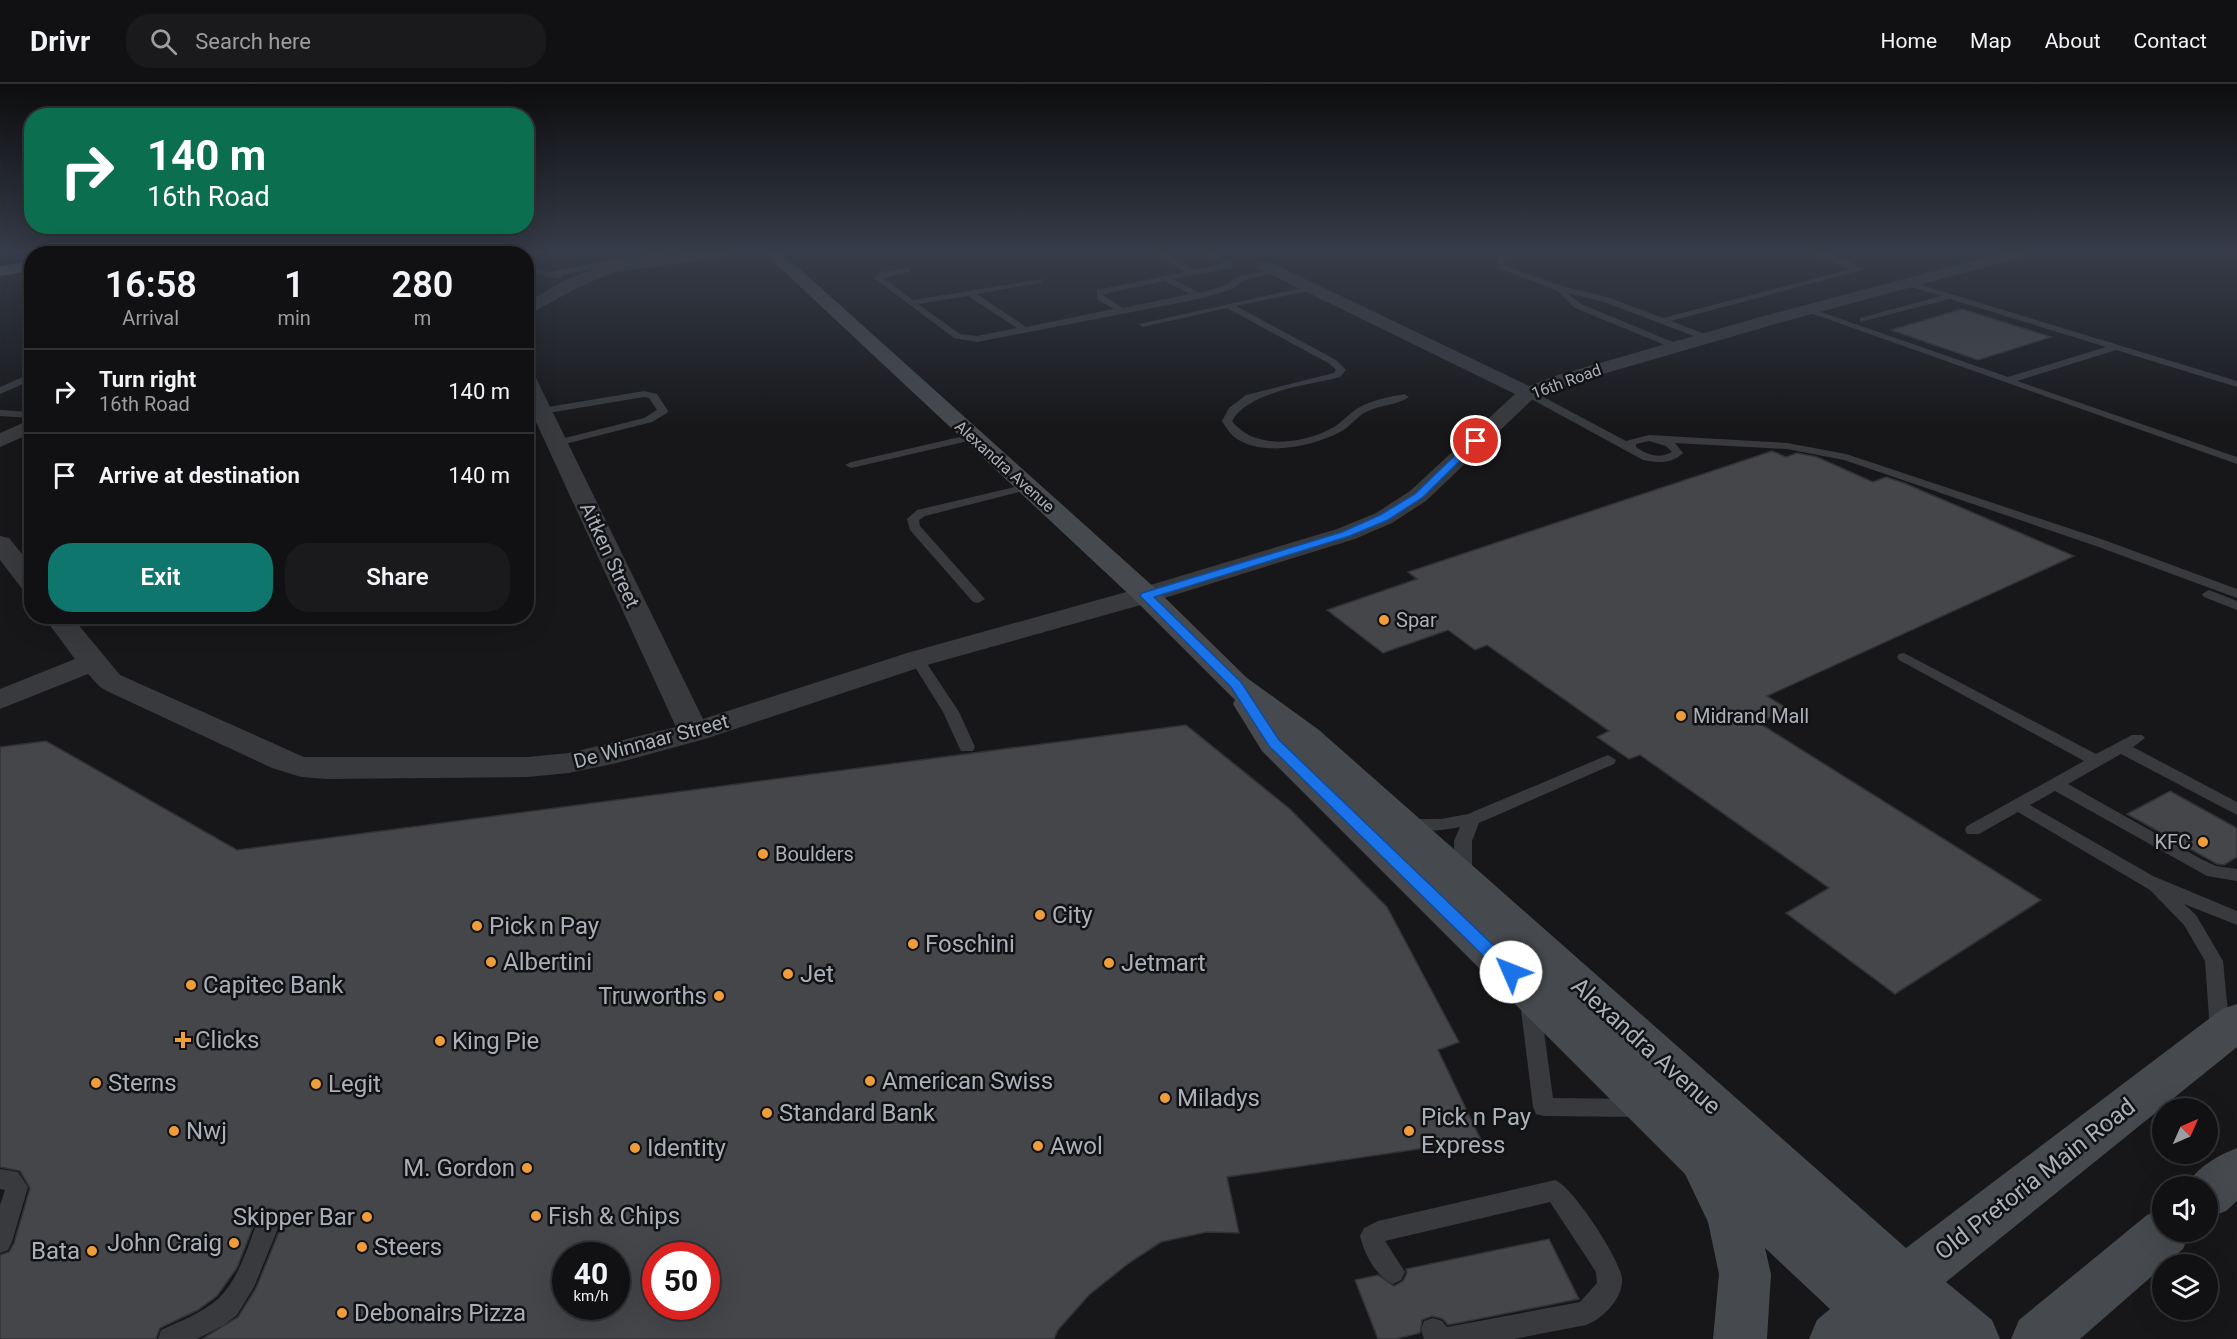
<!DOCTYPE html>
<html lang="en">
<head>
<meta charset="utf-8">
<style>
	body { margin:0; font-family:Roboto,sans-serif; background:#1a1a1c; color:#f1f3f6; height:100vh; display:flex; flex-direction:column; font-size:22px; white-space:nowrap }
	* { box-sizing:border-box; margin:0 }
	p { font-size:20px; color:#9c9da0 }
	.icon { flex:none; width:33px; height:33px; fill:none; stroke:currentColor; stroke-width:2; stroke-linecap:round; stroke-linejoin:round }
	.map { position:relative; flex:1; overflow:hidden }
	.sheet { position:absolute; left:24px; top:162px; width:510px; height:378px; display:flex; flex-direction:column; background:#111113; border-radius:24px; box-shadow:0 6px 24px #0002,0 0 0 2px #303133 }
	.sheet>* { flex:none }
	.guide { position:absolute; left:24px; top:24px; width:510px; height:126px; border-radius:24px; box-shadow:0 6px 24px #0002,0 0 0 2px #303133; background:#0b6e4f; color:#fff; overflow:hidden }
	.needle { width:39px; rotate:45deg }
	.fabs { position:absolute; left:2152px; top:1014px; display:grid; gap:12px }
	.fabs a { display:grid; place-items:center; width:66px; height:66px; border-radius:50%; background:#111113; box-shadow:0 6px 24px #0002,0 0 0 2px #303133; font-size:30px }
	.speed { position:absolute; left:552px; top:1158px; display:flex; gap:12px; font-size:30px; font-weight:700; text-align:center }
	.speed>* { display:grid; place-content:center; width:78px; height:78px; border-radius:50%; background:#111113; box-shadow:0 6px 24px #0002,0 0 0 2px #303133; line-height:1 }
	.speed small { font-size:15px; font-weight:400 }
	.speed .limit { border:9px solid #d22; background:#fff; color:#111 }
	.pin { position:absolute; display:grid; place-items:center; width:51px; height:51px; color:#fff; margin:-26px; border:3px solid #fff; border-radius:50%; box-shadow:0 2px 6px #0007 }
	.me { position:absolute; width:66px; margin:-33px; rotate:314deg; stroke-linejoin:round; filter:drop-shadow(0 0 4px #0008) }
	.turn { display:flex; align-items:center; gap:21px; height:126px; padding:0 24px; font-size:27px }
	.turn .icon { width:78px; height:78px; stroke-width:2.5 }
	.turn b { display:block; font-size:42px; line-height:51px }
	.eta { display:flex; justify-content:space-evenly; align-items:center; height:102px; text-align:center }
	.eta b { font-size:36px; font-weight:600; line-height:42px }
	.primary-button { display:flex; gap:12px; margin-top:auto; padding:12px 24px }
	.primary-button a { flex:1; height:69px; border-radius:24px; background:#0f766e; color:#fff; font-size:24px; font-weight:600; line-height:69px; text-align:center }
	.primary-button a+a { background:#1a1a1c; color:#f1f3f6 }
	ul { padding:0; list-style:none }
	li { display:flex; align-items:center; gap:18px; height:84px; padding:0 24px; border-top:2px solid #303133 }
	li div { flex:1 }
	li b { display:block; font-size:22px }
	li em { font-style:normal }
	header { display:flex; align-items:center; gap:36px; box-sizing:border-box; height:84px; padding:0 30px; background:#111113; border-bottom:2px solid #303133 }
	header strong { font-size:28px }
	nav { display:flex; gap:33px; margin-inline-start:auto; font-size:21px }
	.search { width:420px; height:54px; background:#1a1a1c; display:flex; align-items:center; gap:15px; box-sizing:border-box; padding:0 21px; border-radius:24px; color:#9c9da0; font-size:22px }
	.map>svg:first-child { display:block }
	.building { fill:#444649; stroke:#313235; stroke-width:1.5; fill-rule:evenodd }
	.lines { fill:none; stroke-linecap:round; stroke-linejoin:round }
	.service { fill:#383a3e; fill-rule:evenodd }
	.minor { fill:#383a3e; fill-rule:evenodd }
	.secondary { fill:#46494e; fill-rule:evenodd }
	.motorway { fill:#64696f; fill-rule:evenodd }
	.route { fill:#1a73e8; stroke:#114b97; stroke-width:1.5 }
	.poi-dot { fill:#ee9d3a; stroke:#121214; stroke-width:2 }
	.labels { text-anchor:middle; stroke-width:5; stroke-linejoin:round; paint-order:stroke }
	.far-street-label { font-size:16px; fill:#aab0b9; stroke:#121214 }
	.street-label { font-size:20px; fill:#aab0b9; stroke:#121214 }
	.poi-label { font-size:20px; fill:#aab0b9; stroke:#121214; text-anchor:start }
	.near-poi-label { font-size:24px; fill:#aab0b9; stroke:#121214; text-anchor:start }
	.near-street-label { font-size:24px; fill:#aab0b9; stroke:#121214 }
</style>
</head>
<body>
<header>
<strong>Drivr</strong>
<div class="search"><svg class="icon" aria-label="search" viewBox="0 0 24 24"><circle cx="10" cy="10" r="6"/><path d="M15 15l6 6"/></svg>Search here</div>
<nav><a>Home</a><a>Map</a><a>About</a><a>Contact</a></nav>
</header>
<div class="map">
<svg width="2237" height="1255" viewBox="0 0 2237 1255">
	<rect width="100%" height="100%" fill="#171719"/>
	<path class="building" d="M1962 225 2051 253 1978 276 1891 246Z
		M1772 367 1786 373 1797 369 1817 373 1873 398 1886 393 1904 399 2074 472 1767 612 1788 625 1759 639 2041 816 1895 910 1786 829 1829 804 1640 671 1629 675 1597 653 1609 647 1487 561 1475 566 1448 546 1383 569 1327 526 1417 495 1408 488Z
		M1186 641 1290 725 1387 823 1459 958 1438 966 1481 1056 1227 1093 1239 1149 1207 1148 1161 1158 1129 1179 1089 1211 1058 1246 1054 1255H202L238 1233 256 1204 283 1138 279 1128 270 1124 259 1128 237 1184 217 1212 198 1226 160 1244 156 1255H0V1171L9 1168 14 1159 30 1104 20 1087 0 1083V663L46 657 237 766ZM566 1172H616V1222H566ZM656 1172H706V1222H656Z
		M2170 707 2237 744V773L2224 781 2217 780 2127 730Z
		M1549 1155 1579 1215 1448 1241 1443 1235 1432 1232 1422 1236 1420 1249 1396 1255H1378L1355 1196 1378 1191 1394 1202 1403 1197 1407 1189 1406 1185Z"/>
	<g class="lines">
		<path class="service" d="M496 167H504L503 170H495Z
			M668 167H688L561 191 563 193 559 195 526 188V183L550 188 619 174Z
			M1150 167H1160L1194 186 1224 180 1200 167H1210L1232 178 1231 184 1173 195 1199 209 1224 202 1239 192 1277 185 1281 187 1245 196 1230 206 1199 215 977 258 954 254 874 194 880 188 910 184V188L883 194 913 216 1043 195V199H1040L977 210 1026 243 1114 225 1097 215V206L1185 188ZM1164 197 1190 210 1123 224 1104 212V210ZM968 212 1017 244 977 252 960 250 918 220Z
			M1498 167H1506L1504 181 1561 202 1607 213 1663 234 1851 185 1803 167C1822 167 1848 173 1862 186L1671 237 1710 252V256L1707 257 1601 217 1567 209 1581 220 1680 261 1682 263 1677 266 1575 224 1556 206 1497 184Z
			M1908 197 2237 297V303L2116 266 2017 297 2237 373V380L1802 226 1809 224 2008 293 2106 263 1950 215 1860 238V234L1941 212 1905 201 1904 199Z
			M1310 202H1313V206L1236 222 1336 276 1346 286 1340 293C1309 301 1249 307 1232 337 1255 367 1304 360 1334 343 1344 337 1350 328 1360 323 1373 316 1389 313 1404 310L1409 313C1398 321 1379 321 1366 328 1356 333 1350 343 1340 348 1312 363 1260 374 1233 352 1229 348 1225 342 1222 337L1229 324 1246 311 1334 289 1336 286 1330 280 1227 224 1143 243 1139 240Z
			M32 289V296L0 310V303Z
			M644 307 657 310 668 327 667 329 652 338 557 362 553 361V357L644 334 657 326 649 314 644 313 542 330 537 327 542 324Z
			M1524 307H1532L1626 357 1649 351 1787 359 1846 370 2104 456 2237 505V514L2096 462 1844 376 1787 365 1675 359 1683 369C1672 380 1658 379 1643 376L1524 311ZM1649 357 1666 362 1672 368C1659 375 1647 371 1636 363V360Z
			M0 326 32 328V334L0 332Z
			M973 350 977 351V355L851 384 845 381 851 378Z
			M1027 400 1031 401V405L925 432 919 436 920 442 985 515 978 519 973 518 910 446 907 435 917 426Z
			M2209 506 2237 517V526L2204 513 2202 510Z
			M1904 569 2096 670 2132 651H2142L2145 654 2133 663 2237 718V731L2121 670 2068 700 2201 775 2216 782 2237 785V797L2207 792 2055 707 2030 721 2153 792 2237 827V841L2184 820 2196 831 2223 877 2230 948 2227 954 2220 956 2213 954 2210 948 2205 877 2184 841 2150 806 2018 728 1979 750H1967L1965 746 1967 742 2084 677 1899 576 1897 573 1899 570Z
			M917 571 922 572 959 628 975 663 973 667H961L959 663 943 628 910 575Z
			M1608 671 1616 676 1614 680 1479 739 1472 757V793L1469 797 1463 799 1457 797 1454 793V757L1460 743C1441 747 1419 749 1399 743L1397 739 1399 735H1441L1468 730Z
			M1530 910 1537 912 1540 918 1553 1014 1637 1015 1645 1017 1648 1024 1645 1031 1637 1033 1544 1032 1536 1030 1533 1023 1520 918 1523 912Z
			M0 1085 18 1088 28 1103 12 1158 8 1166 0 1169V1121L5 1106 0 1105Z
			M1555 1096C1572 1102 1621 1176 1622 1195 1623 1215 1602 1235 1586 1241L1514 1255H1424L1421 1246 1424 1237 1433 1234 1442 1237 1447 1243 1580 1218 1597 1199 1596 1188 1550 1118 1385 1157 1405 1188 1401 1196 1393 1200C1376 1193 1364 1169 1360 1152L1364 1144 1378 1137Z
			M269 1126 277 1129 281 1137 254 1203 237 1231 224 1241 197 1255H158L161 1246C180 1237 203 1229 219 1214 241 1192 249 1157 261 1129Z"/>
		<path class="minor" d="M698 167H738L730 172 615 188 577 204 526 232V219L565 196 606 181Z
			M2011 167H2037L2034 170 1772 241 1572 299 1535 313 1426 417 1392 439 1355 455 1155 517 927 581 705 655 617 679 569 689 528 693 326 695 301 693 272 684 109 608 100 603 88 590 0 625V605L75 575 43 532H71L120 591 304 673H528L569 669 676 643 526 316V288L533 290 536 294 703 635 907 569 1137 505 1337 445 1376 429 1410 407 1515 310 1258 184 1256 181 1258 178H1270L1529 302 1558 291 1760 233Z
			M32 335V349L0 363V349Z
			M0 452 9 454 32 482V508L23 506 0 476Z"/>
		<path class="secondary" d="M762 167H780L1156 505 1247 594 1319 646 1906 1164 2222 925 2237 920V963L1946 1198 1992 1236 2000 1255H1809L1817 1236 1830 1225 1765 1164 1771 1190 1767 1255H1713L1719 1190 1708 1138 1685 1090 1262 667 1233 620 1235 616 1136 517Z
			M2237 1064V1117L2226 1127 2208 1134V1102H2187C2195 1084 2219 1071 2237 1064Z
			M2163 1124V1148H2190L2183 1165 2080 1255H2011L2019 1236 2147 1131Z"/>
		<path class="motorway" d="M51 167H83L81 170H49Z
			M110 167H143L141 170H108Z
			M32 177V187L0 192V182Z"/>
	</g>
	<linearGradient id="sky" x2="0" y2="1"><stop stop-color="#0d0d0e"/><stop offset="0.49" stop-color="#363c49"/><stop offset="1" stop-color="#363c49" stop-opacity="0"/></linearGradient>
	<rect width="2237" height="343" fill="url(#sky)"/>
	<path class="route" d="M1472 355 1480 357 1422 414 1388 436 1350 452 1154 513 1241 598 1279 656 1517 884 1520 888 1517 893 1511 895 1505 893 1269 662 1231 603 1140 512 1142 509 1342 448 1380 431 1415 410Z"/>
	<g class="poi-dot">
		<circle cx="1384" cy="536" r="6"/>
		<circle cx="1681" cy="632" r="6"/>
		<circle cx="2203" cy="758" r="6"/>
		<circle cx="763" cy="770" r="6"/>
		<circle cx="1040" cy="831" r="6"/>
		<circle cx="477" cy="842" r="6"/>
		<circle cx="913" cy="860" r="6"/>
		<circle cx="491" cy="878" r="6"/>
		<circle cx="1109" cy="879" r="6"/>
		<circle cx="788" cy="890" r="6"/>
		<circle cx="191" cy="901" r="6"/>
		<circle cx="719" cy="912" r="6"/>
		<path d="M180 947h6v6h6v6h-6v6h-6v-6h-6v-6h6z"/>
		<circle cx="440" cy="957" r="6"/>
		<circle cx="870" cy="997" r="6"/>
		<circle cx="96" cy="999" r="6"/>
		<circle cx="316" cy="1000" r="6"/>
		<circle cx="1165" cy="1014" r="6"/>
		<circle cx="767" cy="1029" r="6"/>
		<circle cx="174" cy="1047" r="6"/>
		<circle cx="1409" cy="1047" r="6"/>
		<circle cx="1038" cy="1062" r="6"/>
		<circle cx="635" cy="1064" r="6"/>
		<circle cx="527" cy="1084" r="6"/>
		<circle cx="536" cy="1132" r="6"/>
		<circle cx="367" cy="1133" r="6"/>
		<circle cx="234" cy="1159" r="6"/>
		<circle cx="362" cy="1163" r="6"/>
		<circle cx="92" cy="1167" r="6"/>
		<circle cx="342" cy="1229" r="6"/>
	</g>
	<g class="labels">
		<g class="far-street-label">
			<text transform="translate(1566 297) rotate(-20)" y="6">16th Road</text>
			<text transform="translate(1005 382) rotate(42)" y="6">Alexandra Avenue</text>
		</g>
		<g class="street-label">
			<text transform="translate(610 471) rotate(65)" y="7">Aitken Street</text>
			<text transform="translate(651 657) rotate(-15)" y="7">De Winnaar Street</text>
		</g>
		<g class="poi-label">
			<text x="1396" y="543">Spar</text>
			<text x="1693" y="639">Midrand Mall</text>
			<text x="2191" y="765" text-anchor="end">KFC</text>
			<text x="775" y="777">Boulders</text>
		</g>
		<g class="near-poi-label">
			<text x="1052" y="839">City</text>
			<text x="489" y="850">Pick n Pay</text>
			<text x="925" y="868">Foschini</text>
			<text x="503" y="886">Albertini</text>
			<text x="1121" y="887">Jetmart</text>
			<text x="800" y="898">Jet</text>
			<text x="203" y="909">Capitec Bank</text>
			<text x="707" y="920" text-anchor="end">Truworths</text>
			<text x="195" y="964">Clicks</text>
			<text x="452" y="965">King Pie</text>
			<text x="882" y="1005">American Swiss</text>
			<text x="108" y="1007">Sterns</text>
			<text x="328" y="1008">Legit</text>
			<text x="1177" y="1022">Miladys</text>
			<text x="779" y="1037">Standard Bank</text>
			<text x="1421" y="1041">Pick n Pay<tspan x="1421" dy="28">Express</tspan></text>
			<text x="186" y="1055">Nwj</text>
			<text x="1050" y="1070">Awol</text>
			<text x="647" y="1072">Identity</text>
			<text x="515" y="1092" text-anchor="end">M. Gordon</text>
			<text x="548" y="1140">Fish &amp; Chips</text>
			<text x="355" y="1141" text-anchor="end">Skipper Bar</text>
			<text x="222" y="1167" text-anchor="end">John Craig</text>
			<text x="374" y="1171">Steers</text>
			<text x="80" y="1175" text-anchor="end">Bata</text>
			<text x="354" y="1237">Debonairs Pizza</text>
		</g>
		<g class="near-street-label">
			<text transform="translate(1646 962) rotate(42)" y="8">Alexandra Avenue</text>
			<text transform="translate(2035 1095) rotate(-38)" y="8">Old Pretoria Main Road</text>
		</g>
	</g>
</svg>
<div class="fabs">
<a><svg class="needle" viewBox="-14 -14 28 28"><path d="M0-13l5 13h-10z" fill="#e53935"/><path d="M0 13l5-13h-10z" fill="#9c9da0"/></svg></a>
<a><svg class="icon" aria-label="sound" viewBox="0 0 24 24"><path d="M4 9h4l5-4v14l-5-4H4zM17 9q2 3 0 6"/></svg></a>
<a><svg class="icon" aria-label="layers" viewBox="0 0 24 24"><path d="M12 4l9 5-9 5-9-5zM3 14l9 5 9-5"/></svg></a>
</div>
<div class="speed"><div>40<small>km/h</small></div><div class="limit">50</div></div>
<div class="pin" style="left:1476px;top:357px;background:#d93025"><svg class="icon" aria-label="arrive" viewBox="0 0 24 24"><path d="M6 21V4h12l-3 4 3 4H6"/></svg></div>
<svg class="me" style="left:1511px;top:888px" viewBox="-20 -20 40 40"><circle r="19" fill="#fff"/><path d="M0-13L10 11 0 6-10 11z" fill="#1a73e8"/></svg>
<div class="guide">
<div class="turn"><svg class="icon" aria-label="right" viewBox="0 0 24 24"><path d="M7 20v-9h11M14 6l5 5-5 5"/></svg><div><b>140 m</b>16th Road</div></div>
</div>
<section class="sheet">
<div class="eta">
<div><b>16:58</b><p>Arrival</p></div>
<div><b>1</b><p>min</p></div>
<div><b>280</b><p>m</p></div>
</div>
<ul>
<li><svg class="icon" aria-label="right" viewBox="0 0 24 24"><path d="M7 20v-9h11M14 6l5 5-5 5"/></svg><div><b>Turn right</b><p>16th Road</p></div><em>140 m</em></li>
<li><svg class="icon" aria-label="arrive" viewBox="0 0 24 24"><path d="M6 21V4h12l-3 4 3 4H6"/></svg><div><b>Arrive at destination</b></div><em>140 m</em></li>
</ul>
<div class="primary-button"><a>Exit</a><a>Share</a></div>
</section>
</div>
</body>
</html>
